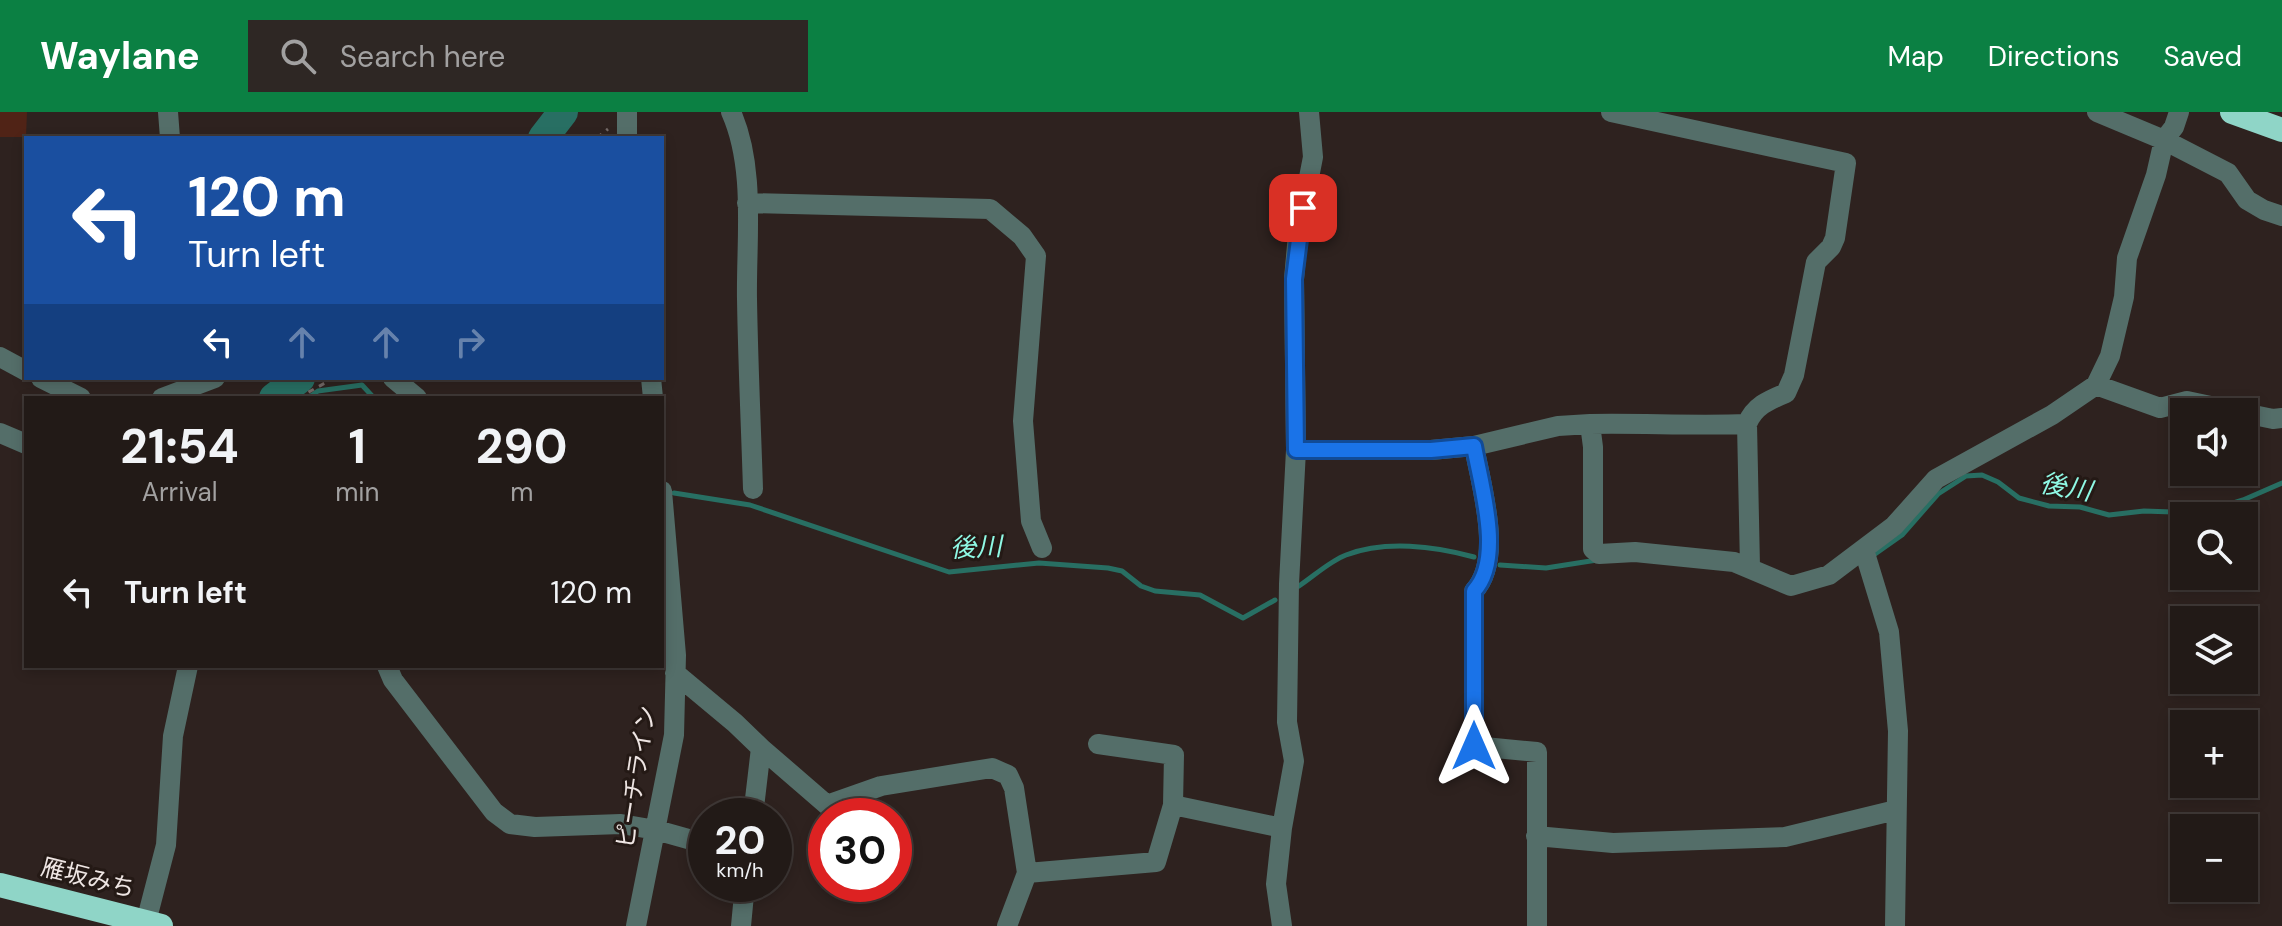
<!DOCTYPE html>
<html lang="en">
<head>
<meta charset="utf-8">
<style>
	body { margin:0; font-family:"DM Sans","Noto Sans JP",sans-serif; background:#2e2724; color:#f1f3f6; height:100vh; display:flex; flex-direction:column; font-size:30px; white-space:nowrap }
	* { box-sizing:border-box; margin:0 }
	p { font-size:26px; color:#a2a1a1 }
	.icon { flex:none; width:44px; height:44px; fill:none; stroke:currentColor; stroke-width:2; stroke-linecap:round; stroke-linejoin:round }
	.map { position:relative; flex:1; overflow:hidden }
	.side { position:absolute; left:24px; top:284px; width:640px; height:272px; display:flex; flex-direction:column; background:#221a17; border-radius:0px; box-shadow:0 4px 12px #0003,0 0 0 2px #3f3836 }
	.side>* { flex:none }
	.hud { position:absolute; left:24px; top:24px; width:640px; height:244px; border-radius:0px; box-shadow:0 4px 12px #0003,0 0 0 2px #3f3836; background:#1a4fa0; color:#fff; overflow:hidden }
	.buttons { position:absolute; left:2170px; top:286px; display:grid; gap:16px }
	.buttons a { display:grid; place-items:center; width:88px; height:88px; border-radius:0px; background:#221a17; box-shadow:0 4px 12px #0003,0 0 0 2px #3f3836; font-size:40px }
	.speed { position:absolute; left:688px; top:686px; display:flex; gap:16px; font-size:40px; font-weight:700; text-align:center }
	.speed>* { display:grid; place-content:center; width:104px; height:104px; border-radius:50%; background:#221a17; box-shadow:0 4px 12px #0003,0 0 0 2px #3f3836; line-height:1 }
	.speed small { font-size:20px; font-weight:400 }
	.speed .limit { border:12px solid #d22; background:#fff; color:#111 }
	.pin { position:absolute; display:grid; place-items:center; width:68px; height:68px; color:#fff; margin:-34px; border-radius:16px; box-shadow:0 4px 12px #0006 }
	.me { position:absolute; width:88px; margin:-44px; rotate:0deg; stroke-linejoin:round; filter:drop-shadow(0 0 6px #0008) }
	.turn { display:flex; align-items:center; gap:28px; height:168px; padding:0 32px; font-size:36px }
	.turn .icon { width:104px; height:104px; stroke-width:2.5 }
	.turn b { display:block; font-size:56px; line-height:68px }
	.lanes { display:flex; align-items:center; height:76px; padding:0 32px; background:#0003; justify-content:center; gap:40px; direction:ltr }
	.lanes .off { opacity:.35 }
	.eta { display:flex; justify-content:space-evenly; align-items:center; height:136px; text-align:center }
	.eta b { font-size:48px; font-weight:700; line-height:56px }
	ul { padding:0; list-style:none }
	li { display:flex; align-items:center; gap:24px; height:120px; padding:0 32px }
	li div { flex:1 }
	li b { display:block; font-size:30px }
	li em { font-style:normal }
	header { display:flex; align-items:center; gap:48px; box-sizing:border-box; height:112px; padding:0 40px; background:#0b8043; color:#fff }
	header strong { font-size:38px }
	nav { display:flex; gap:44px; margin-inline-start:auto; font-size:28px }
	.search { width:560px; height:72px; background:#2e2724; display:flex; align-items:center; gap:20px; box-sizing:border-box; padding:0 28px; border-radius:0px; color:#a2a1a1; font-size:30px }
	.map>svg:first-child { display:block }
	.green { fill:#502316 }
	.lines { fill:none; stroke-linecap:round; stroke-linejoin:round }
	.stream { stroke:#286f63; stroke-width:5 }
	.river { stroke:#286f63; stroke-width:30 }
	.path { stroke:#746967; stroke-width:3; stroke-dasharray:6 6; stroke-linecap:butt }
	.minor { stroke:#546e69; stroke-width:20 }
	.highway { stroke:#8fd5c7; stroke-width:24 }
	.route-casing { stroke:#114b97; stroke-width:20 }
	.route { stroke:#1a73e8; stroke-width:14 }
	.labels { text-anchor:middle; stroke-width:6; stroke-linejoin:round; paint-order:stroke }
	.street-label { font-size:24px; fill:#eee5e3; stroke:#241915 }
	.water-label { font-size:26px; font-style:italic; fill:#8ff9e5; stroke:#241915 }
</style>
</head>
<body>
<header>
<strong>Waylane</strong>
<div class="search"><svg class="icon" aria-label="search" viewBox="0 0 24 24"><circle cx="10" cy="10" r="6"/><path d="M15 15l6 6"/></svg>Search here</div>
<nav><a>Map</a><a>Directions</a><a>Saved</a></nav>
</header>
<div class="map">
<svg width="2282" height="814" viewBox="0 0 2282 814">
	<rect width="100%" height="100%" fill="#2e221f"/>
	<path class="green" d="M0 0H27L26 25H0Z"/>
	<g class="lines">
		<path class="stream" d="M308 286 318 279 362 273 374 286
			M674 381 750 393 949 460 1039 451 1108 456 1122 459 1141 474 1155 479 1200 483 1243 506 1275 488
			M1875 442 1902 423 1938 382 1966 364 1982 363 1998 370 2019 386 2049 394 2080 395 2109 403 2144 399 2201 401 2243 388 2282 371
			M1500 453 1546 456 1597 448
			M1299 474C1314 464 1330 449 1346 443 1385 428 1434 434 1474 445"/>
		<path class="river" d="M543 26 563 0
			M274 286 300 266"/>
		<path class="path" d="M597 26 608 17
			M298 286 334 266"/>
		<path class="minor" d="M168 0 170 26
			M731 0C756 56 746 127 747 187 748 251 751 314 753 377
			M1611 0 1846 51 1835 126 1831 135 1816 150 1794 263 1786 281C1769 288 1754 294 1747 312
			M2097 0 2164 28 2228 61 2247 88 2264 98 2282 104
			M627 26V0
			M747 91 990 97 1022 124 1036 144 1023 309 1031 409 1042 436
			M0 245 26 259
			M41 266 81 286
			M393 266 417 286
			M651 266 653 286
			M2096 273 2160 296 2187 289 2239 300
			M162 286 215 266
			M2244 301 2273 307 2282 306
			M1590 312C1642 311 1695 314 1747 312L1750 455
			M0 321 26 332
			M1474 334C1481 374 1504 447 1474 479V634L1537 640V814
			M1296 338H1431L1474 334 1558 314 1590 312 1593 335V437L1599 442 1635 440 1734 450 1791 474 1829 463 1894 414 1936 367 2052 303 2096 273 2110 244 2124 185 2127 146 2156 63 2164 28 2174 15 2179 0
			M1864 438 1889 520 1898 619 1895 814
			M387 554 393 568 494 700 510 712 535 715 621 712 656 718 706 732
			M675 561 735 611 761 636 753 704
			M1098 632 1174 643 1173 693
			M761 636 827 693 881 674 992 656 1008 663 1014 676 1027 761
			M1536 724 1613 731 1785 725 1896 698
			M146 810 166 733 173 624 188 554
			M636 814 674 623 676 543 662 379
			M741 814 745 772
			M1007 814 1027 761 1156 750 1173 693 1282 716
			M1282 814 1276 772 1282 716 1294 649 1287 610 1289 472 1296 338 1294 167 1298 122 1313 45 1309 0"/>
		<path class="highway" d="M2232 0 2282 18
			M0 773 161 814"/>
	</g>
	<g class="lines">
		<g class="route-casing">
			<path id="route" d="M1303 96 1294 167 1296 338H1431L1474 334C1481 374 1504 447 1474 479V634"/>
		</g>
		<use href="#route" class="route"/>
	</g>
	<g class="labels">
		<g class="street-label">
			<text transform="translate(636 665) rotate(-81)" y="8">ピーチライン</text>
			<text transform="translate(88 766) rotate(14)" y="8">雁坂みち</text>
		</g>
		<g class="water-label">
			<text transform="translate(2066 375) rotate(10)" y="9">後川</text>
			<text transform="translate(976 435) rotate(-2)" y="9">後川</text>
		</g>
	</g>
</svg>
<div class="buttons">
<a><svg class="icon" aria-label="sound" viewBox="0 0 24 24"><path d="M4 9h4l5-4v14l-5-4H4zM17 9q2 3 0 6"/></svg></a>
<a><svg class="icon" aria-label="search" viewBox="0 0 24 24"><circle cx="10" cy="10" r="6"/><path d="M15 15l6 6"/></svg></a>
<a><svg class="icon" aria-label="layers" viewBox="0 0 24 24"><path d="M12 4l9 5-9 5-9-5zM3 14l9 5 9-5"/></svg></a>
<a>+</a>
<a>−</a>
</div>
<div class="speed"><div>20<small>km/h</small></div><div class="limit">30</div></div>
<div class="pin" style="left:1303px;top:96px;background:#d93025"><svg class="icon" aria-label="arrive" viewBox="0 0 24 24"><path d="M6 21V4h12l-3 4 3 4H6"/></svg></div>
<svg class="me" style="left:1474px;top:634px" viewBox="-20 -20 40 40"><path d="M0-17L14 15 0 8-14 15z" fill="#1a73e8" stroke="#fff" stroke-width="4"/></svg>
<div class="hud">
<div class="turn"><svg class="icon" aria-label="left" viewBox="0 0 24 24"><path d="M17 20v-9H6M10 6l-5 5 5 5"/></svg><div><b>120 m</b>Turn left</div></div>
<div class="lanes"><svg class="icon" aria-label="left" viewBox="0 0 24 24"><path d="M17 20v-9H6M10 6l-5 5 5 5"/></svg><svg class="icon off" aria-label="ahead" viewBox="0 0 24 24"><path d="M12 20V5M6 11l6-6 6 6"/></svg><svg class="icon off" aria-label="ahead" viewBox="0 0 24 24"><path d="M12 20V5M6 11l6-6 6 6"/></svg><svg class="icon off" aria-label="right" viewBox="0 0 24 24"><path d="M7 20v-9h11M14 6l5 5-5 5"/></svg></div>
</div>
<section class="side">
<div class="eta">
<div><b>21:54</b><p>Arrival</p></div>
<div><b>1</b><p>min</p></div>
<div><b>290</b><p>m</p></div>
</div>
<ul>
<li><svg class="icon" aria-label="left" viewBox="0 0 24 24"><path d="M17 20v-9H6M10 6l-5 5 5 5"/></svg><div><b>Turn left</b></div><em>120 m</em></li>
</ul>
</section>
</div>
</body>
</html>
